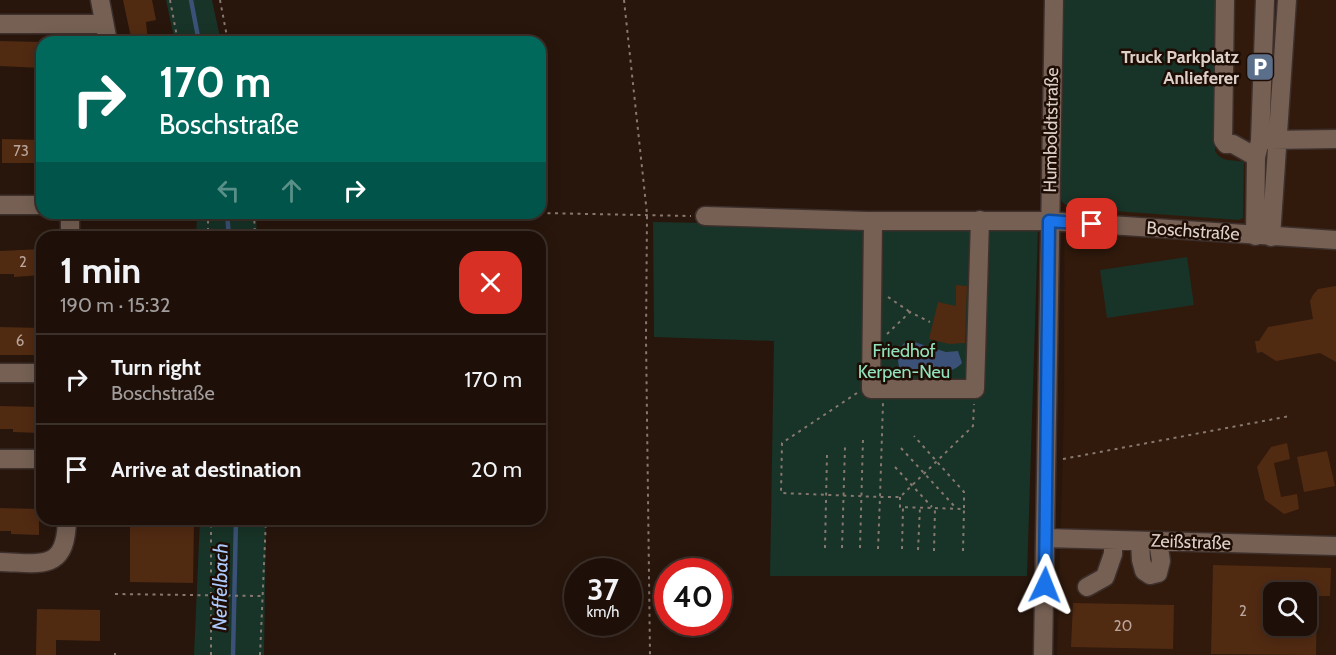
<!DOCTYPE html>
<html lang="en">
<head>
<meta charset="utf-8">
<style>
	body { margin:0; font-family:Cabin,sans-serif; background:#261912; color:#f1f3f6; height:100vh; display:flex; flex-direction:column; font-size:22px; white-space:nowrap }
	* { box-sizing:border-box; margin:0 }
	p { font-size:20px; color:#a19d9c }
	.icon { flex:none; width:33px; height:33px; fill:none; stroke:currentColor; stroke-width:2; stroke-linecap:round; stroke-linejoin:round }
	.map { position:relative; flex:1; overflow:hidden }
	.side { position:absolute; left:36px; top:231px; width:510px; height:294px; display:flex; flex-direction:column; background:#1e1009; border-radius:18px; box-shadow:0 3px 15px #0003,0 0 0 2px #3c302a }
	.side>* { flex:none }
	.guide { position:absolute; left:36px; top:36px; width:510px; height:183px; border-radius:18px; box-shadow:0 3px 15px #0003,0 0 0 2px #3c302a; background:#00695c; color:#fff; overflow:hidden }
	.fabs { position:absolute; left:1263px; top:582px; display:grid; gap:12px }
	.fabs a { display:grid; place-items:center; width:54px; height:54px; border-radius:12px; background:#1e1009; box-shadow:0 3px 15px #0003,0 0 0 2px #3c302a; font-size:30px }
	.speed { position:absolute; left:564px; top:558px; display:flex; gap:12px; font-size:30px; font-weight:700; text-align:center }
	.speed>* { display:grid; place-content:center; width:78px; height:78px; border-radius:50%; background:#1e1009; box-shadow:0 3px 15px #0003,0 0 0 2px #3c302a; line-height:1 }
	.speed small { font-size:15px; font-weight:400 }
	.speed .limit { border:9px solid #d22; background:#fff; color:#111 }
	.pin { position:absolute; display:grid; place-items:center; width:51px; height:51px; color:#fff; margin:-26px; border-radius:12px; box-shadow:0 3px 9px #0006 }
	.me { position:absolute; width:66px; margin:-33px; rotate:2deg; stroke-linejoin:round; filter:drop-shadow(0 0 4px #0008) }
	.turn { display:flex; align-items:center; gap:21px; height:126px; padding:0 24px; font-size:27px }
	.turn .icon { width:78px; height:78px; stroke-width:2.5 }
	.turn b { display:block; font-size:42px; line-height:51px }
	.lanes { display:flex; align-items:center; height:57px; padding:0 24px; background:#0003; justify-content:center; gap:30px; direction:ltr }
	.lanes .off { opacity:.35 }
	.round { display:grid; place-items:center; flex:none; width:63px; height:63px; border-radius:18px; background:#261912 }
	.headline { display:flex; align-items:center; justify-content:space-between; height:102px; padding:0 24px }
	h1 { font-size:36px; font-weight:800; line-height:45px }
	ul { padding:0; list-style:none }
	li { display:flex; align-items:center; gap:18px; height:90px; padding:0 24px; border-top:2px solid #3c302a }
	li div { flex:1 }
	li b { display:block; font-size:22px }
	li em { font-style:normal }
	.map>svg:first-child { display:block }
	.built { fill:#311a0c; fill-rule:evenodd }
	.green { fill:#183327 }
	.water { fill:#3b5177 }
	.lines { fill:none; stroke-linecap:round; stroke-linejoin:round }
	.stream { stroke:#3b5177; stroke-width:4.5 }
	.building { fill:#512a12; fill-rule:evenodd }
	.minor-casing { stroke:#3d302c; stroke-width:21 }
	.path { stroke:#877870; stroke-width:2; stroke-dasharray:3 4.5; stroke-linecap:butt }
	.minor { stroke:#766054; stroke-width:18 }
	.route-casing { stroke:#114b97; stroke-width:15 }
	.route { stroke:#1a73e8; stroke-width:10 }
	.labels { text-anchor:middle; stroke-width:5; stroke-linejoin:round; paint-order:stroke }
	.number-label { font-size:15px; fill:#baa69b }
	.poi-label { font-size:18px; font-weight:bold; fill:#ddd0c9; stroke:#1e0d04; text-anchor:end }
	.street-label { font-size:18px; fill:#ddd0c9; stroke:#1e0d04 }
	.park-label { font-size:18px; fill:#91e3bd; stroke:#1e0d04 }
	.water-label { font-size:20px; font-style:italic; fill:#accafd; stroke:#1e0d04 }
</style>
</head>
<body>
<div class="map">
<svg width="1336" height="655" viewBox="0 0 1336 655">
	<rect width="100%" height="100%" fill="#28160c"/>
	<path class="built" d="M1065 0H1336V655H1057L1064 413ZM1274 592H1306V626H1274Z"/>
	<path class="green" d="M166 0H212L221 42H175Z
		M1061 0H1218L1215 151C1222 163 1232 159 1244 162L1243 218 1239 220 1071 208 1062 202 1057 190Z
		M197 213H256L257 237H196Z
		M653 222 1038 229 1027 576H770L774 341 654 337Z
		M1187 257 1194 305 1107 318 1100 270Z
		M200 519H266L264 655H194Z"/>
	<path class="water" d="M906 341H911L946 352 958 351 962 363C949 378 918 373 900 370 896 359 898 349 906 341Z"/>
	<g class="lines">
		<path class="stream" d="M191 0 199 42
			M227 213 229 237
			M233 655 236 519"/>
	</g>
	<path class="building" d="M123 0H152L156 20 146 22 148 42H132Z
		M0 41 42 42V68L0 66Z
		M2 139 42 140V163H2Z
		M41 249 42 275 14 277V274H0V251Z
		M956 285 967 286 965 343 949 344 929 339 938 302 956 306Z
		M1336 286V362L1320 353 1276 361 1262 352 1257 353 1255 341H1259L1268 327 1313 319 1310 301 1313 295 1318 289Z
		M0 327 42 328V355H0Z
		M0 406 41 407 40 433 13 432V429H0Z
		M1287 443 1290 459 1274 463 1281 497 1297 494 1299 509 1284 514 1265 500 1257 467 1271 447Z
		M1327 451 1335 486 1304 492 1297 457Z
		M0 508 39 509V535L11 534V531H0Z
		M130 519H194L193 583 130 582Z
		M1213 565 1331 568 1330 596H1317L1316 655 1211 654ZM1274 592H1306V626H1274Z
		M1073 603 1174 605 1173 649 1071 647Z
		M37 609 100 610V641L56 640V655H36Z"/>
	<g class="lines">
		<g class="minor-casing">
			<path id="minor" d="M100 0 108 42
				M1225 0 1223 140 1226 144H1233L1256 157
				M0 24H104
				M1266 140 1336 139
				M0 205H42
				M705 216 867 221H1049L1336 240
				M873 221 871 389H975L980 220
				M1255 236 1256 157 1260 141 1265 0
				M70 237V213
				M1271 237 1287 0
				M0 373H42
				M0 459H42
				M1046 538 1336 546
				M1140 541 1141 560 1144 571 1150 575 1158 573 1161 561 1158 541
				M0 562C42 563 66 572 67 519
				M1087 587 1105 577 1113 554V540
				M1043 655 1054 0"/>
		</g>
		<path class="path" d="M170 0 178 42
			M220 0 228 42
			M624 0 647 214 646 338 650 655
			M208 213V237
			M254 213 255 237
			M540 213 691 216
			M888 297 910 312
			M887 334 910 312 930 322
			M857 393 782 443 781 493 880 497 883 403
			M901 448 956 508
			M1063 459 1290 416
			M895 467 932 507
			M900 497V507L964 509V492L914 436
			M825 548 827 454
			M842 548 845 447
			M860 548 863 439
			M878 549 880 497H900L973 426 974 404
			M902 549 903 507
			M918 550 920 507
			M934 551 935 508
			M963 551 964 509
			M115 594 261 596
			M115 655V653
			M211 655V519
			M260 655 266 519"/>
		<use href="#minor" class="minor"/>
	</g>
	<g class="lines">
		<g class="route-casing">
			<path id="route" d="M1045 585 1049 221 1092 224"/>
		</g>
		<use href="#route" class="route"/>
	</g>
	<defs>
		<g id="parking-square" transform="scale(1.5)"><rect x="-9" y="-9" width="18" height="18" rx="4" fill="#5c6f8a" stroke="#1e0d04"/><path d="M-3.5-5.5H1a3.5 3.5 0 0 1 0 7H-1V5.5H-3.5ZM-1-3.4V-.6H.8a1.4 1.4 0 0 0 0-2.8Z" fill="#fff"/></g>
	</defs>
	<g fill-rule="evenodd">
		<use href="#parking-square" x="1260" y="67"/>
	</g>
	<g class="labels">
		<g class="number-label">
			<text x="21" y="156">73</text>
			<text x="23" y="267">2</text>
			<text x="20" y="346">6</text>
			<text x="1243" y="616">2</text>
			<text x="1123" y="631">20</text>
		</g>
		<g class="poi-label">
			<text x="1239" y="63">Truck Parkplatz<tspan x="1239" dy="21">Anlieferer</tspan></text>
		</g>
		<g class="street-label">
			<text transform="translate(1051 130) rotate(-89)" y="6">Humboldtstraße</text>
			<text transform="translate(1193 231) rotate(4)" y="6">Boschstraße</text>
			<text transform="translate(1191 542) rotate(2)" y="6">Zeißstraße</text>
		</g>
		<g class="park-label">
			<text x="904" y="357">Friedhof<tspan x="904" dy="21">Kerpen-Neu</tspan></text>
		</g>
		<g class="water-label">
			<text transform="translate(220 587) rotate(-89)" y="7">Neffelbach</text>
		</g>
	</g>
</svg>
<div class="fabs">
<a><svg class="icon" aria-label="search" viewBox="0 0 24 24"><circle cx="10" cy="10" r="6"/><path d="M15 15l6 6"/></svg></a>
</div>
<div class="speed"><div>37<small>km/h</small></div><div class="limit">40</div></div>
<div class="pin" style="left:1092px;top:224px;background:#d93025"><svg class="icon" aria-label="arrive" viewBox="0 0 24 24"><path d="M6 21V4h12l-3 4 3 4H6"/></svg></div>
<svg class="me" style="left:1045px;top:585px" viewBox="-20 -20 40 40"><path d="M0-17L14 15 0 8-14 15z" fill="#1a73e8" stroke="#fff" stroke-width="4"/></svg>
<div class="guide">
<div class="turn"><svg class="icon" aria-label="right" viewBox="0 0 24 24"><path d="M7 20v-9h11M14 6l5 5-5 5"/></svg><div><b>170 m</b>Boschstraße</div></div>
<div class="lanes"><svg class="icon off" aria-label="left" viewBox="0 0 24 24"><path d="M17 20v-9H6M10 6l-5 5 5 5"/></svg><svg class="icon off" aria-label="ahead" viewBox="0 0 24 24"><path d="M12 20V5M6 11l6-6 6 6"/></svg><svg class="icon" aria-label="right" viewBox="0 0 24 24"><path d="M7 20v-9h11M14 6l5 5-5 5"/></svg></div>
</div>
<section class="side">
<div class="headline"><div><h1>1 min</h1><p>190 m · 15:32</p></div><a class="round" style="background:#d93025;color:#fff"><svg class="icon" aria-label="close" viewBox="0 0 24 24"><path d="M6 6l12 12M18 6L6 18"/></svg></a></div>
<ul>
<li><svg class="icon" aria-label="right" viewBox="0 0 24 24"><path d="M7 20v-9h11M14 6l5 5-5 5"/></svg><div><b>Turn right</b><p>Boschstraße</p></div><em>170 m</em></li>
<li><svg class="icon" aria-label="arrive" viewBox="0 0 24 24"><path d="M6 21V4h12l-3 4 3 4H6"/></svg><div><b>Arrive at destination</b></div><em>20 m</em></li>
</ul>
</section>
</div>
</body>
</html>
